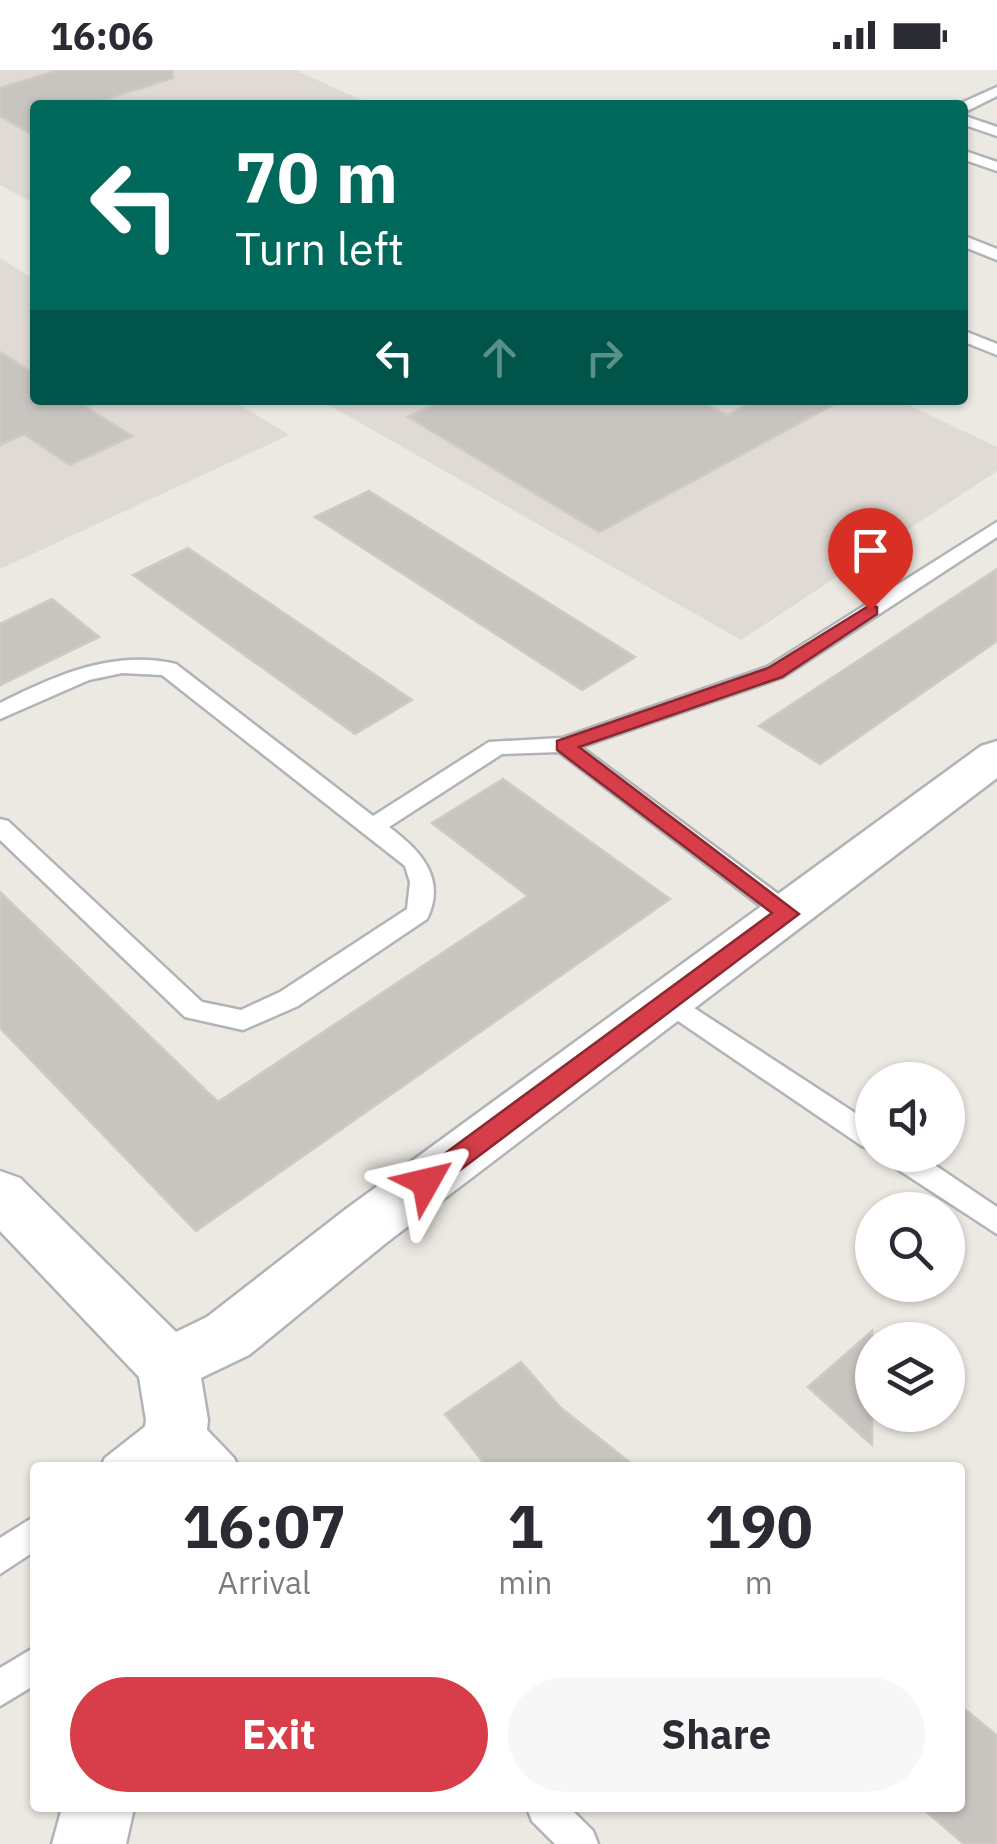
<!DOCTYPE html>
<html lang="en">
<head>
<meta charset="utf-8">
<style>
	body { margin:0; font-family:"IBM Plex Sans",sans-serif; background:#f7f7f7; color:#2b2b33; height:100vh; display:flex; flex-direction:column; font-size:38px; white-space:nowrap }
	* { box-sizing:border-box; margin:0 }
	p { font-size:32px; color:#7c7c81 }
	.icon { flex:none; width:55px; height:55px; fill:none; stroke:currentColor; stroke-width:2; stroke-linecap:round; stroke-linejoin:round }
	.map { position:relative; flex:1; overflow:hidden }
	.panel { position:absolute; left:30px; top:1392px; width:935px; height:350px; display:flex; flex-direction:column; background:#fff; border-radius:10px; box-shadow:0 2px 8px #0004 }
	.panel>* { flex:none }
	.hud { position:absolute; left:30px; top:30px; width:938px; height:305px; border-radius:10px; box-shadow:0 2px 8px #0004; background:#00695c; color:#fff; overflow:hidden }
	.fabs { position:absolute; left:855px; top:992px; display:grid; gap:20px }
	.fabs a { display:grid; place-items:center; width:110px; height:110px; border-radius:50%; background:#fff; box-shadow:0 2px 8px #0004; font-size:50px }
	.pin { position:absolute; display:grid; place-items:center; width:85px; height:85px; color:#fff; margin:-102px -42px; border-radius:50% 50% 50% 0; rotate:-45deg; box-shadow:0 0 10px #0007 }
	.pin .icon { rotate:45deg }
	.me { position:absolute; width:110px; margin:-55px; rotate:53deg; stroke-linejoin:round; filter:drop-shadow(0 0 8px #0008) }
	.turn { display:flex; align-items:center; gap:35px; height:210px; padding:0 40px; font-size:45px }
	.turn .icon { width:130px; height:130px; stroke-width:2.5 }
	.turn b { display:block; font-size:70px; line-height:85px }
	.lanes { display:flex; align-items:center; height:95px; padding:0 40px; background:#0003; justify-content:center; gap:50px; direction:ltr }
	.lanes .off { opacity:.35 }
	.eta { display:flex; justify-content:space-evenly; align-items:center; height:170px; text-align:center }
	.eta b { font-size:60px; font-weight:800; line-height:70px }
	.cta { display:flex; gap:20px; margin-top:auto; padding:20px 40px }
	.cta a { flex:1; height:115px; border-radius:60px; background:#d73e49; color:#fff; font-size:40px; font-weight:800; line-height:115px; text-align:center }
	.cta a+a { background:#f7f7f7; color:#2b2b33 }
	.status { display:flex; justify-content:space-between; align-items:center; height:70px; padding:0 50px; background:#fff; direction:ltr }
	.status svg { height:28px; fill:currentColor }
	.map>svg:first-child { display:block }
	.education { fill:#dfdad4 }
	.building { fill:#c8c4c0; stroke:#d0cac2; stroke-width:2.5 }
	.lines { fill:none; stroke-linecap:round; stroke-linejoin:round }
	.lane-casing { stroke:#b0b4b7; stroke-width:5 }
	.street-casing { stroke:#b0b4b7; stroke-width:5 }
	.lane { fill:#fff; fill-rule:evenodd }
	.street { fill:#fff; fill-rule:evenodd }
	.route { fill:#d73e49; stroke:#8c282f; stroke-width:2.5 }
</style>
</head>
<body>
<div class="status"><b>16:06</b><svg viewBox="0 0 49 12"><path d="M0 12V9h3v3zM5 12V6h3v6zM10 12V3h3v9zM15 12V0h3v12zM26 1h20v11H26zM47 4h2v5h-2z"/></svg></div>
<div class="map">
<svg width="997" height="1774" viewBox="0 0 997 1774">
	<rect width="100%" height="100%" fill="#ece9e3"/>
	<path class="education" d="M0 0H295L368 33 35 35V134L0 115Z
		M0 188 35 210V330H232L289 365 0 499Z
		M320 330H898L997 377V401L741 570Z"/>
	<path class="building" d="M59 0H172L173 8 89 35H35V66L0 46V18Z
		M0 282 35 304V330H101L86 337 132 366 70 395 24 364 0 375Z
		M444 330H698L727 345 756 330H842L599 462 408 347Z
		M369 421 635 587 582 620 315 447Z
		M188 478 412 630 355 664 133 505Z
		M997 499V571L820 694 759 656Z
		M52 529 99 567 0 615V554Z
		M503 709 670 829 196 1161 0 958V822L218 1032 528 826 432 753Z
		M872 1261V1375L808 1317Z
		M521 1292 561 1338 637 1398H488L445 1344Z
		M960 1635 997 1666V1774H964L922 1738H960Z"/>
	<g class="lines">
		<g class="lane-casing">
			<path id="lane" d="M997 17V26L967 41 962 42V35H957Z
				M962 45 997 57V66L962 54Z
				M962 80 997 92V101L962 89Z
				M962 165 997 179V190L962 176Z
				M962 260 997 274V285L962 271Z
				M997 452V467L783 607 581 677 797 838 800 844 797 850H779L559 682 502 684 389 757C420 780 447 808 427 849L298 936 243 960 185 947 0 770V749L8 751 202 932 241 940 280 922 407 839 410 812 405 796 162 605 122 603 89 610 0 649V633C54 606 113 579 176 594L373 746 489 672 562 668 767 597Z
				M668 921 872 1054V1079L862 1076 659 938 655 931 659 924Z
				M884 1085H920L997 1137V1164L888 1093Z
				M177 1336 188 1340 234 1388 239 1398H202L175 1370 141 1398H100L105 1388 166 1340Z
				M35 1446V1481L0 1504V1468Z
				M35 1577V1615L0 1636V1598Z
				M527 1738H570L593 1761 598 1774H555L532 1751Z"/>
		</g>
		<g class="street-casing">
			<path id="street" d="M997 671V708L386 1173 249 1285 201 1308 208 1350 203 1398H139L146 1350 139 1307 0 1161V1101L20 1108 176 1262 207 1247 346 1139 981 676Z
				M62 1738H134L126 1774H52Z"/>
		</g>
		<use href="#lane" class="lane"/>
		<use href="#street" class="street"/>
	</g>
	<path class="route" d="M870 535 877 537V544L782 607 579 677 799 844 435 1119 426 1122 417 1119 413 1112 417 1104 772 843 557 680V671L768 598Z"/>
</svg>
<div class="fabs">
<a><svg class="icon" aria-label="sound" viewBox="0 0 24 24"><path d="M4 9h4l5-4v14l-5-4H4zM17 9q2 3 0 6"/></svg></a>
<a><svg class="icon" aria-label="search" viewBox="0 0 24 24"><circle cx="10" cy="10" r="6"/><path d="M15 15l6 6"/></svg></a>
<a><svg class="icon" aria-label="layers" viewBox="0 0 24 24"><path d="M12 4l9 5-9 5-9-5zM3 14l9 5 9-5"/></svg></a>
</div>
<div class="pin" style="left:870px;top:540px;background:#d93025"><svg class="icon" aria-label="arrive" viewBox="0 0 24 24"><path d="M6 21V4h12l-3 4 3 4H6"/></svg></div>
<svg class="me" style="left:426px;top:1112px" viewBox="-20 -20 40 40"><path d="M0-17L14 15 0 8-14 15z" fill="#d73e49" stroke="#fff" stroke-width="4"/></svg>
<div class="hud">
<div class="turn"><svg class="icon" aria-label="left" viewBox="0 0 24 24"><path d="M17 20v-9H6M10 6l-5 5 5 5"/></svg><div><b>70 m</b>Turn left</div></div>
<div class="lanes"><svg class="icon" aria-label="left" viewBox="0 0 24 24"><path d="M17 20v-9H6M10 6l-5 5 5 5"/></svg><svg class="icon off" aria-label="ahead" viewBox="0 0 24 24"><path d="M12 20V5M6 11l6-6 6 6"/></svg><svg class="icon off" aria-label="right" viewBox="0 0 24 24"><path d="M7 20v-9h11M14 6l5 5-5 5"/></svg></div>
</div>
<section class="panel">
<div class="eta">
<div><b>16:07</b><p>Arrival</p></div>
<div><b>1</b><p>min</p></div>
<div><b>190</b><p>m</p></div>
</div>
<div class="cta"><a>Exit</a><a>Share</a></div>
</section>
</div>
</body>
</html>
